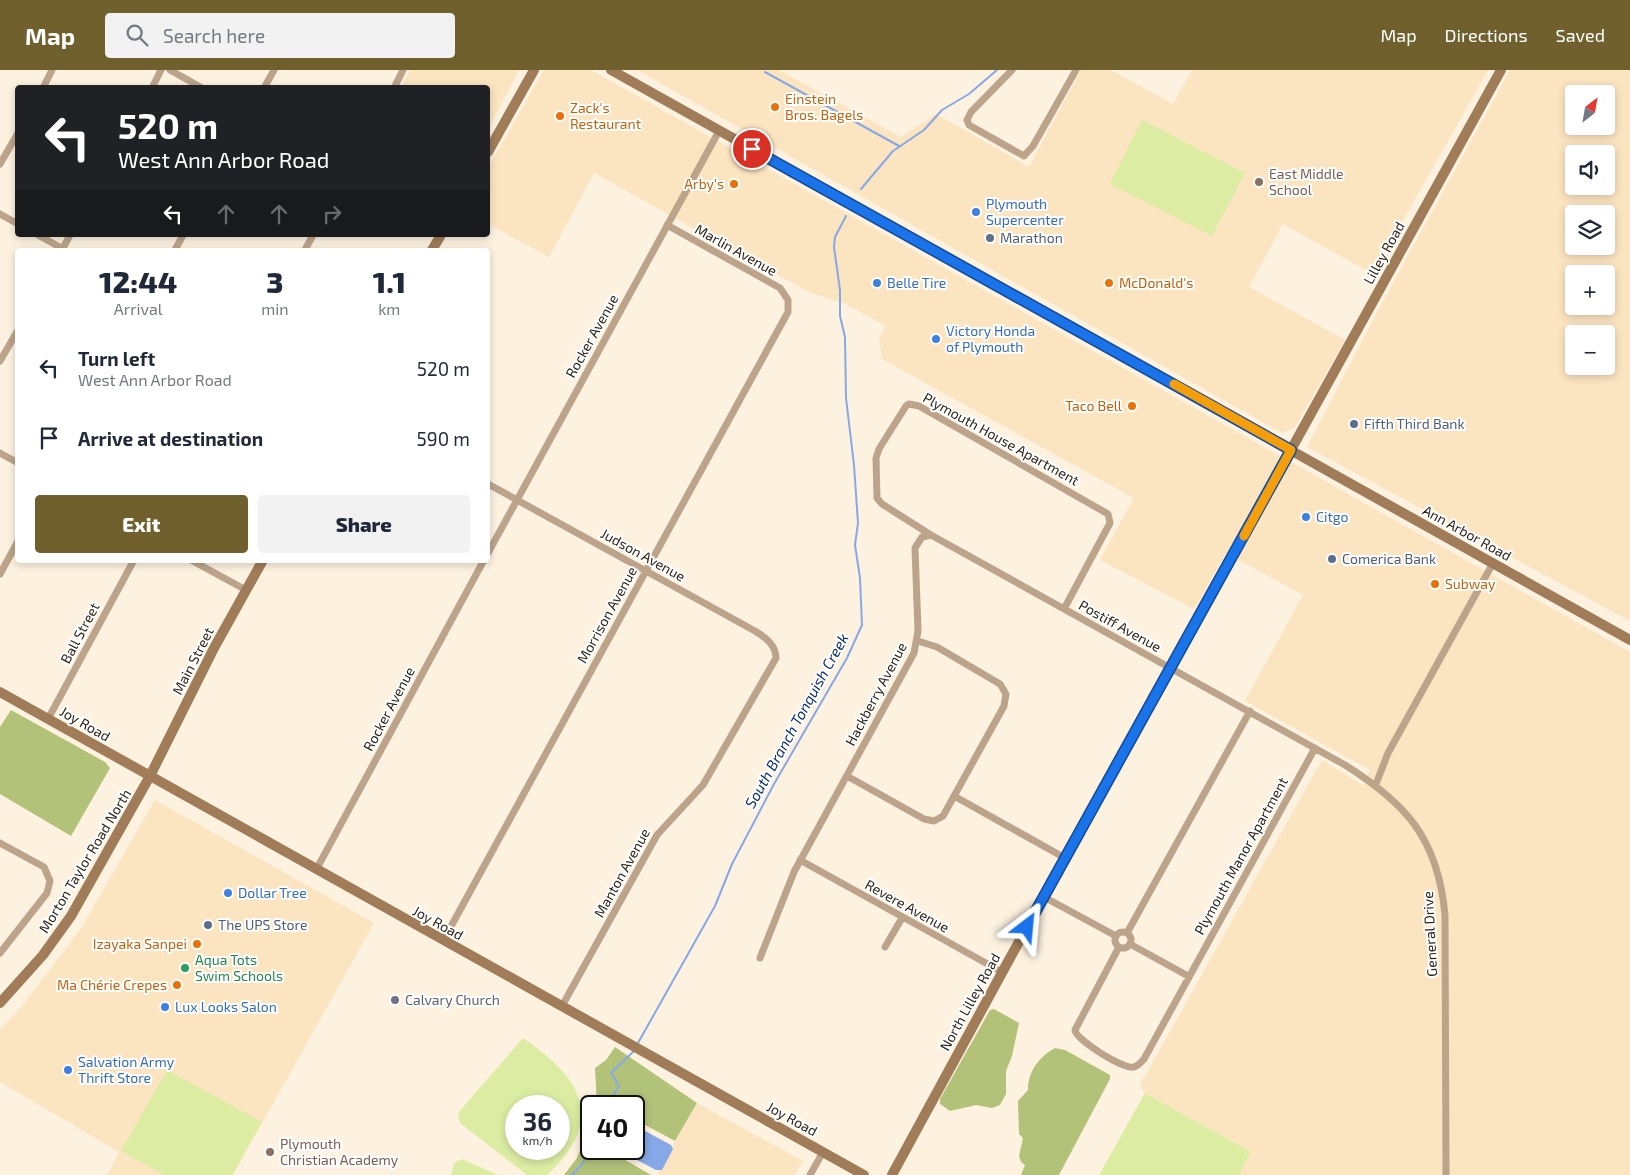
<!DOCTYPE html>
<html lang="en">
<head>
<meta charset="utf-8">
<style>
	body { margin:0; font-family:"Exo 2",sans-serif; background:#f2f2f3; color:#1f2937; height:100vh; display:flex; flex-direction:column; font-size:19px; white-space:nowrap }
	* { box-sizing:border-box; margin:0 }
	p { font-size:16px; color:#747a83 }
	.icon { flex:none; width:28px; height:28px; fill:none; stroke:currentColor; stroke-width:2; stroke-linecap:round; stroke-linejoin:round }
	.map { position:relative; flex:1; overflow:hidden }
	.panel { position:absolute; left:15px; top:178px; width:475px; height:315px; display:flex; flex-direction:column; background:#fff; border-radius:5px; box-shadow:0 2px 8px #0003 }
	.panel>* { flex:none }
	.top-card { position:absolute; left:15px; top:15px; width:475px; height:152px; border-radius:5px; box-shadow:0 2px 8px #0003; background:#202124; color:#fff; overflow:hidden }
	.needle { width:32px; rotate:31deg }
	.fabs { position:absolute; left:1565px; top:15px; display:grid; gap:10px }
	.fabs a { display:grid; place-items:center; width:50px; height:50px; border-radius:5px; background:#fff; box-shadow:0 2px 8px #0003; font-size:25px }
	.speed { position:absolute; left:505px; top:1025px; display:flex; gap:10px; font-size:25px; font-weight:700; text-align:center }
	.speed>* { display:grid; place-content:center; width:65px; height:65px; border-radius:50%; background:#fff; box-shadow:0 2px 8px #0003; line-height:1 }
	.speed small { font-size:12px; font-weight:400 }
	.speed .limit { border:2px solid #111; border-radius:8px; background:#fff; color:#111 }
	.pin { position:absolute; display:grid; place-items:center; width:42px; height:42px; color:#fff; margin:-21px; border:2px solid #fff; border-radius:50%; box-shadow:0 1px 5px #0007 }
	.me { position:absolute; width:55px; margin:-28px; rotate:29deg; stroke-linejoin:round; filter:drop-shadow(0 0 4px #0008) }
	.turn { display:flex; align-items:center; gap:18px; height:105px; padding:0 20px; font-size:22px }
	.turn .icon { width:65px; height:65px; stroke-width:2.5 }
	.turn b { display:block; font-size:35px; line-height:42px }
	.lanes { display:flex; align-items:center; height:48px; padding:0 20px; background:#0003; justify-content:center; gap:25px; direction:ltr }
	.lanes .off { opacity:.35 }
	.eta { display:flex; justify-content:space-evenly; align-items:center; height:85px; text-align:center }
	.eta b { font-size:30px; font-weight:800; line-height:35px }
	.button { display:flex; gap:10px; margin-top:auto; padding:10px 20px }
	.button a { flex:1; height:58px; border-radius:5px; background:#70602d; color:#fff; font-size:20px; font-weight:800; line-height:58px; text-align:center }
	.button a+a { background:#f2f2f3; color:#1f2937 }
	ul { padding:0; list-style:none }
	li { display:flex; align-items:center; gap:15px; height:70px; padding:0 20px }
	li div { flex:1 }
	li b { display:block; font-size:19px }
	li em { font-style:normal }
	header { display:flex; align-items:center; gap:30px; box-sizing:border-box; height:70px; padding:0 25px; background:#70602d; color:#fff }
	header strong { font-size:24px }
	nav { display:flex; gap:28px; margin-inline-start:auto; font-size:18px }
	.search { width:350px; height:45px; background:#f2f2f3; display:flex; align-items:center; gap:12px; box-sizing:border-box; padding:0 18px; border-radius:5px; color:#747a83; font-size:19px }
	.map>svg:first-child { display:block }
	.built { fill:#fbe4c0; fill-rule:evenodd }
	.green { fill:#dceda3; fill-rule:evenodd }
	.forest { fill:#b2c279 }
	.water { fill:#87a8e6 }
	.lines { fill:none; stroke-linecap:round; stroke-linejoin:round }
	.stream { stroke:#87a8e6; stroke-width:2 }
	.street { stroke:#bca48b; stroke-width:7 }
	.secondary { stroke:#a07c59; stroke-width:10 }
	.route-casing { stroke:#114b97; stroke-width:12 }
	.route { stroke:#1a73e8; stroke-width:9 }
	.slow { stroke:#f59e0b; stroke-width:9 }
	.food-dot { fill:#e8710a; stroke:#fff; stroke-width:2 }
	.education-dot { fill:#8d6e63; stroke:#fff; stroke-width:2 }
	.shop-dot { fill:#3f7fe0; stroke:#fff; stroke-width:2 }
	.service-dot { fill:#5c6f8a; stroke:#fff; stroke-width:2 }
	.leisure-dot { fill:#2e9e5b; stroke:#fff; stroke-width:2 }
	.worship-dot { fill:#6b7280; stroke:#fff; stroke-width:2 }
	.labels { text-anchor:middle; stroke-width:4; stroke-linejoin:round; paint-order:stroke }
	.food-label { font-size:14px; fill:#c56008; stroke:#fff; text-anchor:start }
	.education-label { font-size:14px; fill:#785e54; stroke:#fff; text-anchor:start }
	.shop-label { font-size:14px; fill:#366cbe; stroke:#fff; text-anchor:start }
	.service-label { font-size:14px; fill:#4e5e75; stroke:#fff; text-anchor:start }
	.street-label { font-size:14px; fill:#2b2419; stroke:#fff }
	.leisure-label { font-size:14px; fill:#27864d; stroke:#fff; text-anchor:start }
	.worship-label { font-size:14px; fill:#5b616d; stroke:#fff; text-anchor:start }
	.water-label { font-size:15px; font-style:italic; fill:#0e3077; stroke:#fff }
</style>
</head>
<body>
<header>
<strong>Map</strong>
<div class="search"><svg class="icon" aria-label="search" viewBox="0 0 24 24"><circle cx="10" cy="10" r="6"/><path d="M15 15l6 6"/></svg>Search here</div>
<nav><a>Map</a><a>Directions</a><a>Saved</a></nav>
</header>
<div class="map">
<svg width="1630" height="1105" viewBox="0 0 1630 1105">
	<rect width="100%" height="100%" fill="#fdf2e0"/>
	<path class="built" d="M410 0H519L488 59V18L401 17Z
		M544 0H591L1630 582V1105H1239L1251 1082 1145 1023 1140 1015 1322 690 1363 715 1370 700 1245 631 1303 525 1226 483 1194 539 1100 490 1134 428 882 289 879 269 886 256 844 233 811 223 594 103 549 187 488 154V98Z
		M637 0H779L901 67 936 44 1029 97 1081 0H1111L1173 34 1192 0H1488L1373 204 1283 154 1249 217 1345 270 1295 357 1282 363Z
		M1510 0H1630V551L1307 377 1374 248ZM1574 24H1606V56H1574ZM1574 84H1606V116H1574ZM1574 144H1606V176H1574ZM1574 204H1606V236H1574ZM1574 264H1606V296H1574Z
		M155 730 374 853 233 1105H107L119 1082 0 1012V960L23 935 80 860Z
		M697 1033 803 1091 794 1105H657Z"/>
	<path class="green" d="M1142 50 1245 103 1212 166 1110 114Z
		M523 968C580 1007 608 1049 547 1105H527L460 1053 458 1043ZM516 1036H559V1079H516Z
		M167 1000 262 1052 232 1105H164L121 1081Z
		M1145 1023 1251 1082 1239 1105H1099Z
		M462 1089 498 1105H451L454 1093Z"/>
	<path class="forest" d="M11 640 105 692 110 698 71 766 0 724V657Z
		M994 939 1019 953 1012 986 1006 1001V1024L1000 1035 992 1038 976 1035 950 1041 940 1034V1029L990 940Z
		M615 977 697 1033 675 1071 634 1049V1036H597L595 998 606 990Z
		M1055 978 1065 980 1110 1005V1009L1059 1105H1021L1025 1095 1021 1092 1019 1086 1023 1068 1019 1064 1018 1031 1028 1020C1028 1001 1039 987 1055 978Z
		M591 1053V1079H618L617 1085 651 1105H564L577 1088Z"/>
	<path class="water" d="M634 1055 671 1075 673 1079 662 1100H656L624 1083 623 1079H634Z"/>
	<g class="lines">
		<path class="stream" d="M765 2 899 76
			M861 119 893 81 924 60 942 40 969 24 997 0
			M638 973 715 836 732 794 774 714 847 588 862 555 860 508 855 475 858 453 854 395 846 328 845 267 840 246V220L834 177 835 167 846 146
			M606 1036 619 1016 611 1003 635 980
			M572 1105 583 1093 586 1084 595 1079"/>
		<path class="street" d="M170 0 202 18
			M1012 0 971 42 967 50 969 55 1024 86 1033 76 1076 0
			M43 18 52 0
			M152 18 161 0
			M264 18 274 0
			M394 18 403 0
			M0 94 18 63
			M0 144 18 154
			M38 165 65 180
			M62 180 70 165
			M175 180 183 165
			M305 180 313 165
			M0 291 18 260
			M0 383 18 393
			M488 414 755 561C765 567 776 575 776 588L703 715 657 765 562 936
			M488 483 719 61
			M191 490 246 520
			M0 504 18 471
			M1064 539 1110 453 1108 444 919 336 909 334 906 336 879 379 876 388 877 428 882 434 931 465 1345 695C1407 734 1438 769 1445 845L1446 1105
			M48 649 134 490
			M847 706 924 749 934 751 943 746 1004 636 1006 624 1000 614 937 577 918 571
			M1376 714 1388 683 1493 493
			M954 726 1065 788
			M0 773 44 797 50 811 47 823 0 883
			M800 790 1002 902
			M316 800 484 490
			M1044 827 1116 866
			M1115 870a8 8 0 1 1 16 0a8 8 0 1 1-16 0Z
			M1127 863 1250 641
			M443 871 788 242V230L780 218 667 155
			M1130 874 1188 906
			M885 877 902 848
			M1119 877 1075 960C1076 970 1124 1000 1134 997 1138 996 1141 992 1144 989L1315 678
			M760 888 794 802 914 583 918 561 915 478 922 467 931 465
			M810 1105 823 1082"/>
		<path class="secondary" d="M611 0 1630 570
			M488 82 534 0
			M432 180 441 165
			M0 622 864 1105
			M0 933 43 885 71 846 150 706 214 578 263 490
			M892 1105 1010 888 1501 0"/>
	</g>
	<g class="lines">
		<g class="route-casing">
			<path id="route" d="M752 79 1291 380 1027 857"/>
		</g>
		<use href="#route" class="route"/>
		<path class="slow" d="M1174 314 1291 380 1244 466"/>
	</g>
	<g class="food-dot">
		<circle cx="775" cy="37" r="5"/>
		<circle cx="560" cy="46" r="5"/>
		<circle cx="734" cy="114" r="5"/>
		<circle cx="1109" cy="213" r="5"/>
		<circle cx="1132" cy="336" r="5"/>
		<circle cx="1435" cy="514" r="5"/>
		<circle cx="197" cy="874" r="5"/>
		<circle cx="177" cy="915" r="5"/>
	</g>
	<g class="education-dot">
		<circle cx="1259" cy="112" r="5"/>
		<circle cx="270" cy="1082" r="5"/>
	</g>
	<g class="shop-dot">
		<circle cx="976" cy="142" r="5"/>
		<circle cx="877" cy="213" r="5"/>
		<circle cx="936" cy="269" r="5"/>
		<circle cx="1306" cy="447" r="5"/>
		<circle cx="228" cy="823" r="5"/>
		<circle cx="165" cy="937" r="5"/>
		<circle cx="68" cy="1000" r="5"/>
	</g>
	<g class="service-dot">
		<circle cx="990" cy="168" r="5"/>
		<circle cx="1354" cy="354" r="5"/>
		<circle cx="1332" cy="489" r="5"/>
		<circle cx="208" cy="855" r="5"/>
	</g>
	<circle class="leisure-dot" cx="185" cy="898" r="5"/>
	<circle class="worship-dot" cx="395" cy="930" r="5"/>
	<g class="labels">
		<g class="food-label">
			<text x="785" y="34">Einstein<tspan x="785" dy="16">Bros. Bagels</tspan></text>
			<text x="570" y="43">Zack's<tspan x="570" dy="16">Restaurant</tspan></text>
			<text x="724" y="119" text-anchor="end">Arby's</text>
			<text x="1119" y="218">McDonald's</text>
			<text x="1122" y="341" text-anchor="end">Taco Bell</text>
			<text x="1445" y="519">Subway</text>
			<text x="187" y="879" text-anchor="end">Izayaka Sanpei</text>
			<text x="167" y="920" text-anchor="end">Ma Chérie Crepes</text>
		</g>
		<g class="education-label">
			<text x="1269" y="109">East Middle<tspan x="1269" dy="16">School</tspan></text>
			<text x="280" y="1079">Plymouth<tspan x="280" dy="16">Christian Academy</tspan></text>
		</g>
		<g class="shop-label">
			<text x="986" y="139">Plymouth<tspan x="986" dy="16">Supercenter</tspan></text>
			<text x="887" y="218">Belle Tire</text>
			<text x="946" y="266">Victory Honda<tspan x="946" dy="16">of Plymouth</tspan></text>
			<text x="1316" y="452">Citgo</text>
			<text x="238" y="828">Dollar Tree</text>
			<text x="175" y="942">Lux Looks Salon</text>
			<text x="78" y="997">Salvation Army<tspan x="78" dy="16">Thrift Store</tspan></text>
		</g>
		<g class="service-label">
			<text x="1000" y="173">Marathon</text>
			<text x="1364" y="359">Fifth Third Bank</text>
			<text x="1342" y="494">Comerica Bank</text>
			<text x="218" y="860">The UPS Store</text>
		</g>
		<g class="street-label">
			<text transform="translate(736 180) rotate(29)" y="5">Marlin Avenue</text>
			<text transform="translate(1384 183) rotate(-61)" y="5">Lilley Road</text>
			<text transform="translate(592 266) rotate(-61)" y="5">Rocker Avenue</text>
			<text transform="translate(1001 369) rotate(29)" y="5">Plymouth House Apartment</text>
			<text transform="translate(1467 463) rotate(29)" y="5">Ann Arbor Road</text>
			<text transform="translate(643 485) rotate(29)" y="5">Judson Avenue</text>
			<text transform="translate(607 545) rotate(-61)" y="5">Morrison Avenue</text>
			<text transform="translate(1120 556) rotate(29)" y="5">Postiff Avenue</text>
			<text transform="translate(80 563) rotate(-62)" y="5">Ball Street</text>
			<text transform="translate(193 591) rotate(-63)" y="5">Main Street</text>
			<text transform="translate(876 624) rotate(-62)" y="5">Hackberry Avenue</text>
			<text transform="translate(389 639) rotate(-62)" y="5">Rocker Avenue</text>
			<text transform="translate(85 654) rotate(30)" y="5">Joy Road</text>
			<text transform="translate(1241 786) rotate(-61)" y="5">Plymouth Manor Apartment</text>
			<text transform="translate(85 791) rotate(-59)" y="5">Morton Taylor Road North</text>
			<text transform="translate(622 803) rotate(-61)" y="5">Manton Avenue</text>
			<text transform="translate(907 836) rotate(29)" y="5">Revere Avenue</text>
			<text transform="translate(438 853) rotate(29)" y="5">Joy Road</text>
			<text transform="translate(1430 864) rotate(-93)" y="5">General Drive</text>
			<text transform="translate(970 932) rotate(-61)" y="5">North Lilley Road</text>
			<text transform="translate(792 1049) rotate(29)" y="5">Joy Road</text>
		</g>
		<g class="leisure-label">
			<text x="195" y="895">Aqua Tots<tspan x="195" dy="16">Swim Schools</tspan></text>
		</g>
		<g class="worship-label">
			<text x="405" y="935">Calvary Church</text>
		</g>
		<g class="water-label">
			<text transform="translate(797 651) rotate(-61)" y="5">South Branch Tonquish Creek</text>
		</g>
	</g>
</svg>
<div class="fabs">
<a><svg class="needle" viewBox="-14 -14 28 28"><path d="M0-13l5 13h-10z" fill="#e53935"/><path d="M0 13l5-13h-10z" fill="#747a83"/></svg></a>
<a><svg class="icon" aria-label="sound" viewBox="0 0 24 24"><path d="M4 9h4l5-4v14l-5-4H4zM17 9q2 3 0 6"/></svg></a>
<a><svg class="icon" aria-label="layers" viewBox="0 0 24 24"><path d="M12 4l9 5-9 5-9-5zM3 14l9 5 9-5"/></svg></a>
<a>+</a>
<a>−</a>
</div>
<div class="speed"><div>36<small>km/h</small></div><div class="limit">40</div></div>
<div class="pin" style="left:752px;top:79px;background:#d93025"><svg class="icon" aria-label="arrive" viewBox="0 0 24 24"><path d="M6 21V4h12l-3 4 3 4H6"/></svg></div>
<svg class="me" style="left:1027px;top:857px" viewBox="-20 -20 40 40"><path d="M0-17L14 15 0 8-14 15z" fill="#1a73e8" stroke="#fff" stroke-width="4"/></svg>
<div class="top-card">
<div class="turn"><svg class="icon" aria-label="left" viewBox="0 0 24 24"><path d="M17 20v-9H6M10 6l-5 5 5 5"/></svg><div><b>520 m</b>West Ann Arbor Road</div></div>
<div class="lanes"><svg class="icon" aria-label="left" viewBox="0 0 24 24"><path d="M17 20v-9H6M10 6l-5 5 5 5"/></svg><svg class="icon off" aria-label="ahead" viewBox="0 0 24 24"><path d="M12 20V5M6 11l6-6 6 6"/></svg><svg class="icon off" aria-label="ahead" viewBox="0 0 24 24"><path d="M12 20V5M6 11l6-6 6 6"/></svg><svg class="icon off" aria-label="right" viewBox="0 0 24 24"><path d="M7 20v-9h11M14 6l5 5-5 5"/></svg></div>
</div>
<section class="panel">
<div class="eta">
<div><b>12:44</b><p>Arrival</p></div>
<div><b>3</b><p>min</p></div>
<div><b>1.1</b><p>km</p></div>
</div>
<ul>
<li><svg class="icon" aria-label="left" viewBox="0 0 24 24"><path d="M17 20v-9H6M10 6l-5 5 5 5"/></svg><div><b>Turn left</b><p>West Ann Arbor Road</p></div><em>520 m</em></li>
<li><svg class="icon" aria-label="arrive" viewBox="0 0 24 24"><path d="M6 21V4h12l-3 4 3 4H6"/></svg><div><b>Arrive at destination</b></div><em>590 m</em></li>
</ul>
<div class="button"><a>Exit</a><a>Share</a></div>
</section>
</div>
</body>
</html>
